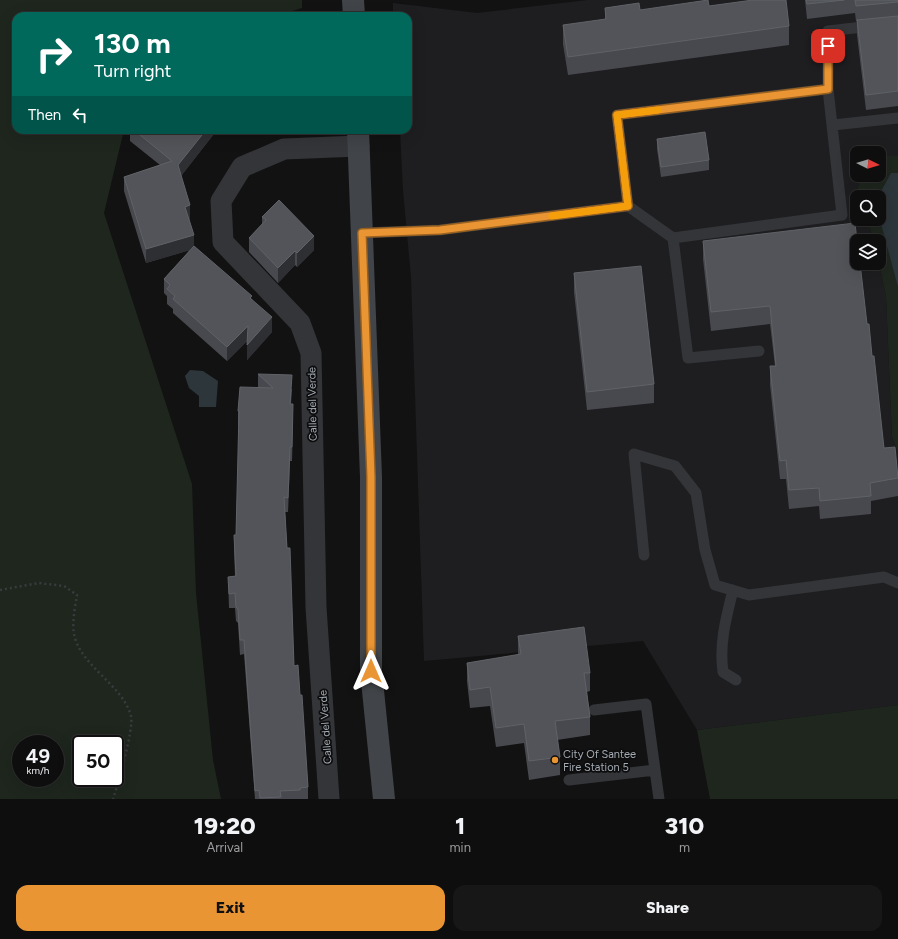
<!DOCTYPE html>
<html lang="en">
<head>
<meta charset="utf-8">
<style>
	body { margin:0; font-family:Figtree,sans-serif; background:#171717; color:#f1f3f6; height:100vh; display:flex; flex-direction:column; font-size:15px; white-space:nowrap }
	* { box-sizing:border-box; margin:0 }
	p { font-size:13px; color:#9b9c9e }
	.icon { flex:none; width:22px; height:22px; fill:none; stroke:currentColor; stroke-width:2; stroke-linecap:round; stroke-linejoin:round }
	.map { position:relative; height:799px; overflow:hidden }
	.drawer { display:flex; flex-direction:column; background:#0e0e0e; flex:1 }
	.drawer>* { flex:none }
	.banner { position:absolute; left:12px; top:12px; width:400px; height:122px; border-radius:12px; box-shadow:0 4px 16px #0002,0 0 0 1px #2e2e2e; background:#00695c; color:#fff; overflow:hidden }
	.needle { width:26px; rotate:95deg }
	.buttons { position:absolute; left:850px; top:146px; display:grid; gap:8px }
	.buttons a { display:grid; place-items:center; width:36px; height:36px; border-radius:8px; background:#0e0e0e; box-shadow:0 4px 16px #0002,0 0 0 1px #2e2e2e; font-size:20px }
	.speed { position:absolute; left:12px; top:735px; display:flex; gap:8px; font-size:20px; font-weight:700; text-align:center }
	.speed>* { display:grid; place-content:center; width:52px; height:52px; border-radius:50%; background:#0e0e0e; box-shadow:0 4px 16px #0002,0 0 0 1px #2e2e2e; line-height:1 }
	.speed small { font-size:10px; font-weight:400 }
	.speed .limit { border:2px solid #111; border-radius:6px; background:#fff; color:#111 }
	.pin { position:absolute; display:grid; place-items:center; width:34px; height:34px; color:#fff; margin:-17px; border-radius:8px; box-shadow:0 2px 6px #0006 }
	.me { position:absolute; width:44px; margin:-22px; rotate:0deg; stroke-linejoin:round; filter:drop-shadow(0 0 3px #0008) }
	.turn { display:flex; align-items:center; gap:14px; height:84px; padding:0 16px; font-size:18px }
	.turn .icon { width:52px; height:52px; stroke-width:2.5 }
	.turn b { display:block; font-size:28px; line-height:34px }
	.then { display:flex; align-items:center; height:38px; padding:0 16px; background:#0003; gap:8px; font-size:15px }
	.eta { display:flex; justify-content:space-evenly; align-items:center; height:68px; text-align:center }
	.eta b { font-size:24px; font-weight:800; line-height:28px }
	.primary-button { display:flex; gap:8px; margin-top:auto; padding:8px 16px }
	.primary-button a { flex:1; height:46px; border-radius:12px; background:#ea9533; color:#111; font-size:16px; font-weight:800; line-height:46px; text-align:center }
	.primary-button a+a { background:#171717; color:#f1f3f6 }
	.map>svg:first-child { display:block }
	.built { fill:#1e1e20 }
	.green { fill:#1e261e; fill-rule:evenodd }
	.water { fill:#2c363b }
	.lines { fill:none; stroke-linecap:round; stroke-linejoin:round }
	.path { stroke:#393c3f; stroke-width:2.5; stroke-dasharray:2 3; stroke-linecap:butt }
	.lane { stroke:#333538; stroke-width:11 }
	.street { stroke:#333538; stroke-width:21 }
	.secondary { stroke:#414448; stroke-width:22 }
	.wall { fill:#48494e }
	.shaded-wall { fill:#2e2f32 }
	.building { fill:#525459; stroke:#5f6267 }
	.route-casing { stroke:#986121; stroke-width:10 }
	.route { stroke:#ea9533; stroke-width:7 }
	.slow { stroke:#f59e0b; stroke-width:7 }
	.poi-dot { fill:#ea9533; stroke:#0d0d0e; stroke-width:1.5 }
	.labels { text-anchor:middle; stroke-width:3.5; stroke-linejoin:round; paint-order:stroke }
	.street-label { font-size:11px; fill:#a4abb3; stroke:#0d0d0e }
	.poi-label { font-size:11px; fill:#a4abb3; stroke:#0d0d0e; text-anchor:start }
</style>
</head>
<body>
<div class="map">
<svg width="898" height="799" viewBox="0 0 898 799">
	<rect width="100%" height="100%" fill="#121213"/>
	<path class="built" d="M588 0H898V156H887L879 160V153H857V175H861L857 191 859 197H857V219H867L874 241H857V263H879L886 297 892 437 898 453V705L697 730 643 641 424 661 411 277 403 191 400 130H408V16H393V3L477 13Z"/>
	<path class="green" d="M0 0H302V8L276 16H16V130H124L104 213 192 484 196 593 213 760 221 799H0ZM21 744H55V778H21ZM81 744H115V778H81Z
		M887 156H898V453L892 437 886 297 879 263V241H874L867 219H879V197H859L857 191 861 175H879V160Z
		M898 705V799H710L697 730Z"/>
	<path class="water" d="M891 173H898V287L879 216 878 197Z
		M190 370 203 371 218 381 216 407H199V396L189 388 185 376Z"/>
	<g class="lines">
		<path class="path" d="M0 590 39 583 64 586 77 595C75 607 72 622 74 634 80 666 123 685 131 716 134 728 118 785 113 799"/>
		<path class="lane" d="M828 89V31L898 23
			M833 125 898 118
			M628 206 617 115 828 89 842 215 673 238
			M362 233 440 230 628 206 673 238 688 358 759 351
			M644 555 634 454 675 466 696 493 705 550 715 585 749 595 884 577 898 583
			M733 590C726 618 719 644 723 672L736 680
			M594 710 646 704 655 770
			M569 780 655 770 659 799"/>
		<path class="street" d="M329 799 316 607 311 353 300 323 223 242 221 201 242 167 284 149 359 146"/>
		<path class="secondary" d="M353 0 354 16
			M358 130 371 477V671L384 799"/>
	</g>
	<path class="wall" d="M805 0H898V106L866 110 857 35V21H856L855 13 807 19Z
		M709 6 789 26V45L568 75 563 44V25L605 20V8L640 10Z
		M130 130H217L181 176 190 219 189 220 194 246 252 299 272 332 247 360V341L227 361 173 313V309L167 304V296L164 293V279L190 250 146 263 124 191V177L160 165 130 141Z
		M657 139 709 160V170L661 177 657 149Z
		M262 217 314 250 297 267 295 265 278 283 249 252V238L262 224Z
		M703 241 867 324 872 356 884 448 898 475V496L871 501V514L820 519 819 506 789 509 786 479H780L770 385V366H775L770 324 711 331 703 259Z
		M574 273 654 384V403L587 410 574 292Z
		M258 374 292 389 291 404 293 419 292 461H290L288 512H285L294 666 308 787V799H255L244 654 240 655 238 623 236 621 235 608H229L228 577 235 576 234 549V535H236L239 425H238V411L258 387Z
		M518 636 590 673V691L587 692 590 717V735L557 740 560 757V775L529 780 524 743 496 747 490 706 470 708 467 681V663L518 655Z"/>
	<path class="shaded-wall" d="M206 130H217L178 180V165Z
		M190 205V219L185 221V207Z
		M194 235V249L146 263V249Z
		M314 236V250L297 267V253Z
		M295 251V265L278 283V268Z
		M272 317V332L247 360V345Z
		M248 326V340L227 361V347Z
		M293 404V419L292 461V447Z
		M290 447V461L288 512V498Z"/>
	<path class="building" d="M708 0 709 6 753 0H786L789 26 568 57 563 25 606 19 605 8 639 3 640 10Z
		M806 0H844L807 4Z
		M855 0H898V2L856 6Z
		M898 16V91L866 95 857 20Z
		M134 130H206L178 165 190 205 185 207 194 235 146 249 124 177 172 161Z
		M705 132 709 160 661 167 657 139Z
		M279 200 314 236 297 253 295 251 278 268 249 238 266 220 262 217Z
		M855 223 857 241V263H860L867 324H869L872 356H874L884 448 895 447 898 478 870 483 871 496 820 501 819 488 789 490 786 460 780 461 770 366H776L770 306 711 312 703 241Z
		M194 246 252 296 250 298 272 317 247 345 248 326 227 347 173 299 175 296 167 289 170 285 164 279Z
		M641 266 654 384 587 392 574 273Z
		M258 374 292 375 290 404H293L292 447H290L288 498 284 497 287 548H290L294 666 298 665 300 695H302L308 787 300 788V790L280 791 281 797 260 798 259 790 255 791 244 640H240L238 609 236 607 235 593 229 594 228 577 236 576 234 535H236L239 411H238L240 387 273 388Z
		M584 627 590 673H584L590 717 555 721 560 757 529 761 524 724 496 728 490 687 470 690 467 663 521 654 518 636Z"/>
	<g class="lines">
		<g class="route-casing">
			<path id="route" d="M371 671V477L362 233 440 230 628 206 617 115 828 89V46"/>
		</g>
		<use href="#route" class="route"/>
		<path class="slow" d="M552 216 628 206 617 115 658 110"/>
	</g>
	<circle class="poi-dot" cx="555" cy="760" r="4"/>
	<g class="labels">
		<g class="street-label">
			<text transform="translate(312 404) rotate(-91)" y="4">Calle del Verde</text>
			<text transform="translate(325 727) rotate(-94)" y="4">Calle del Verde</text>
		</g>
		<g class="poi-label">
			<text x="563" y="758">City Of Santee<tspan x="563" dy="13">Fire Station 5</tspan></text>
		</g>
	</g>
</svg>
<div class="buttons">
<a><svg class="needle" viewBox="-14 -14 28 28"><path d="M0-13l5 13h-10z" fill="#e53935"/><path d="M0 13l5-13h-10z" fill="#9b9c9e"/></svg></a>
<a><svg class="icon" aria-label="search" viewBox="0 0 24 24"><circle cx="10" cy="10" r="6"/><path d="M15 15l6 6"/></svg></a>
<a><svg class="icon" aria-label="layers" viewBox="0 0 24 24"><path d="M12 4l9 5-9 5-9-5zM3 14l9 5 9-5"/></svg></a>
</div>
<div class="speed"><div>49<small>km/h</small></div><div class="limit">50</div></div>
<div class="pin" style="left:828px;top:46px;background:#d93025"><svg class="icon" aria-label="arrive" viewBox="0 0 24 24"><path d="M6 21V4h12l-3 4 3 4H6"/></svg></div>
<svg class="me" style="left:371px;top:671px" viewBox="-20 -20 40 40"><path d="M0-17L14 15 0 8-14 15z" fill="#ea9533" stroke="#fff" stroke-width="4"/></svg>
<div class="banner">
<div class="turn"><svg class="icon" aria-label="right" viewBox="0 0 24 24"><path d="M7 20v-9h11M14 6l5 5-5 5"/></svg><div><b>130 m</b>Turn right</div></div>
<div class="then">Then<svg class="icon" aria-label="left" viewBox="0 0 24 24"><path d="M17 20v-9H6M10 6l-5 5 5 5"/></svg></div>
</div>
</div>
<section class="drawer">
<div class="eta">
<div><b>19:20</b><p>Arrival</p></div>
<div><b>1</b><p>min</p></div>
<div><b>310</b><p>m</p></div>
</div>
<div class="primary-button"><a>Exit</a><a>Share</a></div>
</section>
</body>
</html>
